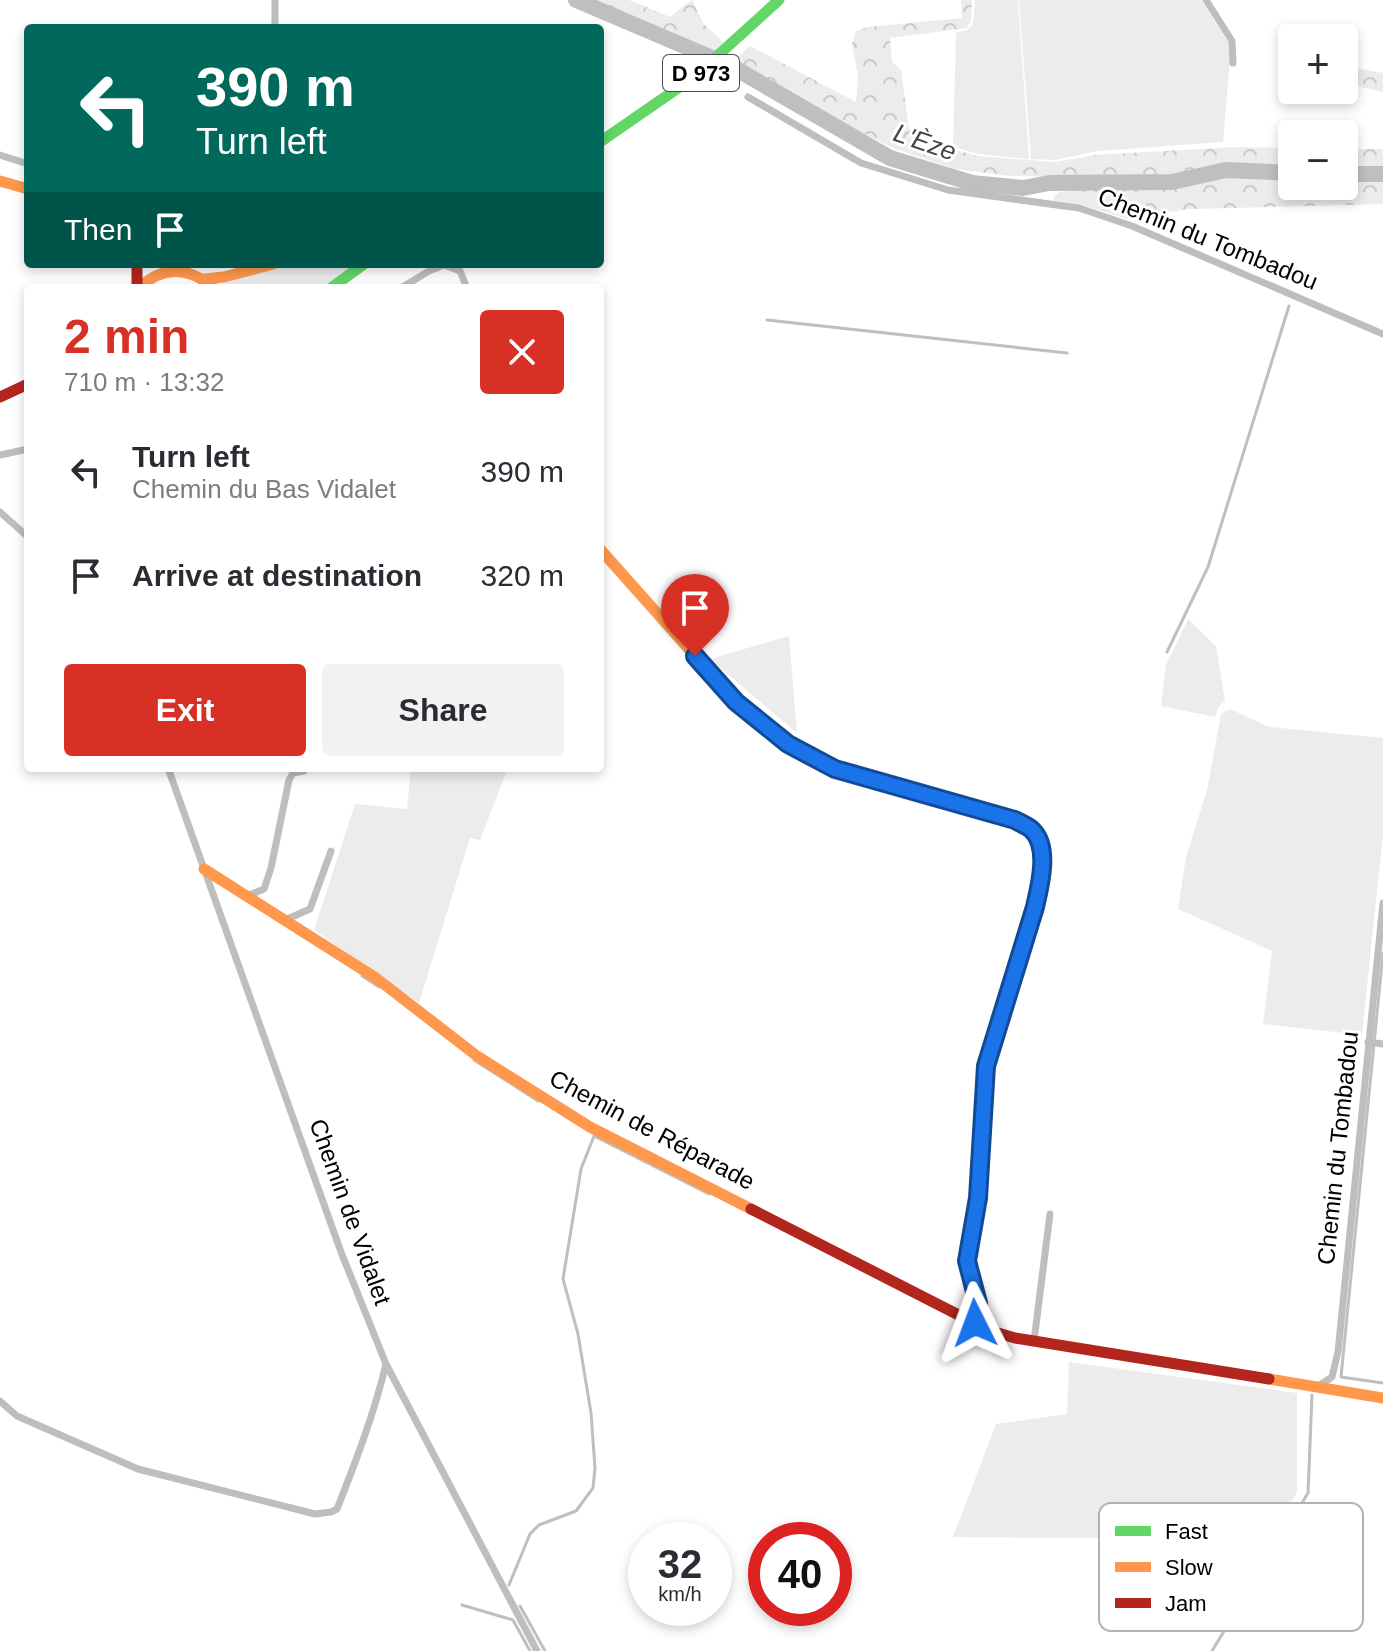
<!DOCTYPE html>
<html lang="en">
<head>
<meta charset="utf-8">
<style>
	body { margin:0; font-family:Helvetica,sans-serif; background:#f2f2f3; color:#2b2b33; height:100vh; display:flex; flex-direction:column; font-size:30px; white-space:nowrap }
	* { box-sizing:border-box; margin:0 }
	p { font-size:26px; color:#7c7c81 }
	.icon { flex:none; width:44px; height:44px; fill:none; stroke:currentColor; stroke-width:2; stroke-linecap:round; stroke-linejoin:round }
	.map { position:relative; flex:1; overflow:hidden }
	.sheet { position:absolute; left:24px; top:284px; width:580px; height:488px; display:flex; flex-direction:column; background:#fff; border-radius:8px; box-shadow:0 4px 12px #0003 }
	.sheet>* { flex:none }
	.banner { position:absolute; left:24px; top:24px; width:580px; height:244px; border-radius:8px; box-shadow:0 4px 12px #0003; background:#00695c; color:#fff; overflow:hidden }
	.controls { position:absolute; left:1278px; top:24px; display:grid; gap:16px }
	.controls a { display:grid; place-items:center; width:80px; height:80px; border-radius:8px; background:#fff; box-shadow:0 4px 12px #0003; font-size:40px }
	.speed { position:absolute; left:628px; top:1522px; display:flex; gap:16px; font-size:40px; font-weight:700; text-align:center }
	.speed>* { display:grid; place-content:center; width:104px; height:104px; border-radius:50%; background:#fff; box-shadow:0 4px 12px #0003; line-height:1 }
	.speed small { font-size:20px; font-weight:400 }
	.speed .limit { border:12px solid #d22; background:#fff; color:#111 }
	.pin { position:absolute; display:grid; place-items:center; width:68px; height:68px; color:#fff; margin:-82px -34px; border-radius:50% 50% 50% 0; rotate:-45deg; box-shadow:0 0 8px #0007 }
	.pin .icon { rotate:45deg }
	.me { position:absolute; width:88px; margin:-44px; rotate:357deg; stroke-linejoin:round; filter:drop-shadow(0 0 6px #0008) }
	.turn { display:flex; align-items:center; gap:28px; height:168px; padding:0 40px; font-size:36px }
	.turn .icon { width:104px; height:104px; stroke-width:2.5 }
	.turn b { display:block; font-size:56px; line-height:68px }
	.then { display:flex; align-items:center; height:76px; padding:0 40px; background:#0003; gap:16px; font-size:30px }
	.round { display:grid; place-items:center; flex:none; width:84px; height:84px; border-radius:8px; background:#f2f2f3 }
	.headline { display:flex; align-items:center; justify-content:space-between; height:136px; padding:0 40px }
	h1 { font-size:48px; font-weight:700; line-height:60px; color:#d93025 }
	.cta { display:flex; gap:16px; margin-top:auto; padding:16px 40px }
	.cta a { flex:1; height:92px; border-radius:8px; background:#d93025; color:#fff; font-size:32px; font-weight:700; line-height:92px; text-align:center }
	.cta a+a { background:#f2f2f3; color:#2b2b33 }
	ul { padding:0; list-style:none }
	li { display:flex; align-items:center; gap:24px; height:104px; padding:0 40px }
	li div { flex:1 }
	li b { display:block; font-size:30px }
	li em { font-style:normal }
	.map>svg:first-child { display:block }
	.grass { fill:#ececec }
	.forest { fill:url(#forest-crowns) }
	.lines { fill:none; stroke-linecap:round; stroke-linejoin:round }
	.stream { stroke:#bfbfbf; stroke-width:3 }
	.river { stroke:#bfbfbf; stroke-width:16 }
	.street { stroke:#bebebe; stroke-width:7 }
	.fast { stroke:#63d668; stroke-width:11 }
	.slow { stroke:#ff974d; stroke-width:11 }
	.jam { stroke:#b3261e; stroke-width:11 }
	.route-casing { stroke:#114b97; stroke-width:20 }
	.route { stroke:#1a73e8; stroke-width:14 }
	.labels { text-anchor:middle; stroke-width:6; stroke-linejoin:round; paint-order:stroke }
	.shield { fill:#fff; stroke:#4c4c4c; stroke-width:2 }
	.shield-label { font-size:22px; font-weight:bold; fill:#000 }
	.street-label { font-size:24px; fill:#000; stroke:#fff }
	.water-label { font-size:26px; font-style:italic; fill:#444; stroke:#fff }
	.key { fill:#fff; stroke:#b2b2b2; stroke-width:2 }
	.key-label { font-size:22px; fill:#000 }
</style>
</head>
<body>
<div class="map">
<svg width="1383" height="1651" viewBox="0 0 1383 1651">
	<defs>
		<pattern id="forest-crowns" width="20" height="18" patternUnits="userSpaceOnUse" patternTransform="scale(2)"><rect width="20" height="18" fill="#ececec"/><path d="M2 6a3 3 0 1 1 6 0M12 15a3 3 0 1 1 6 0" fill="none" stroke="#c9c9c9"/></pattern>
	</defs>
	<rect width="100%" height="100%" fill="#fff"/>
	<path class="grass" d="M975 0H1018L1029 159 979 154 953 147 956 33 967 30 973 25Z
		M1019 0H1201L1231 47 1223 142 1098 151 1055 160 1031 159Z
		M291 264H357L321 288H225L223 283Z
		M1188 619 1216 646 1225 701 1218 707 1215 717 1161 706 1166 665Z
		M789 636 797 733 710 659Z
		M1230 709 1269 727 1383 738V834L1362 1035 1263 1024 1272 951 1178 909 1186 857 1207 790 1221 714Z
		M411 768H508L480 840 470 838 419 1003 314 930 355 804 407 809Z
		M1069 1362 1297 1393V1492L1268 1539 953 1537 996 1424 1067 1414Z"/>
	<path class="forest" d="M595 0H629L670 17 692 0 704 24 724 43 712 53Z
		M961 0H972L971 22 966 28 890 38 892 61 901 70 909 129 936 140 944 147 978 156 1054 162 1095 155 1235 147 1292 148V169L1223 168 1171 174 1082 177 1009 176 956 169 895 149 819 111 732 62 750 46 856 102 858 76 852 44 856 31 868 27 962 18Z
		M1344 66 1383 73V92L1344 83Z
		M1344 149H1383V167L1344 168Z
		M1228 173 1292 176V186H1344V178H1383V204L1191 209 1160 213 1138 222 1079 204 1055 201 1053 197 1060 192 1083 189 1188 185Z"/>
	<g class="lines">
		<path class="stream" d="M767 320 1067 353
			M1167 652 1208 567 1289 306
			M1383 953 1341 1377 1383 1383
			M362 976 379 987
			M474 1060 538 1101
			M509 1585 530 1534 539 1525 576 1511 593 1488 595 1468 591 1413 578 1334 563 1279 581 1169 594 1136 709 1194
			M462 1605 513 1620 530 1651
			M520 1606 545 1651
			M1212 1651 1308 1493 1312 1395"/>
		<path class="river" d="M576 0 731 66 890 158 972 183 1023 188 1049 183 1172 182 1226 170 1292 173
			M1344 174H1383"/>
		<path class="street" d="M275 0V28
			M1206 0 1232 41 1233 63
			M748 97 861 163 948 190 1079 208 1132 226 1383 334
			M0 155 28 164
			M401 288 429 271 444 265 460 271 467 288
			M0 455 28 449
			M0 512 28 537
			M168 768 341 1252 386 1364 537 1651
			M247 896 264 889 271 868 289 780 293 773 304 771
			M285 920 310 909 331 851
			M1368 1042 1383 1044
			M1034 1341 1050 1214
			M1318 1386 1332 1377 1338 1352 1383 903
			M0 1401 17 1416 138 1469 315 1514 331 1512 337 1509C356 1461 374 1414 386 1364"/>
		<path class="fast" d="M600 142 694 77 779 0
			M331 288 364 264"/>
		<path class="slow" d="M0 181 28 189
			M204 279 224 277 273 264
			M139 288C163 265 189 267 214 288
			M600 549 736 702 788 744 835 769 1015 820C1034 830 1042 840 1043 861
			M204 869 376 978 477 1056 590 1127 751 1209
			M975 1323 978 1303 967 1261 978 1198 982 1134
			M1269 1379 1383 1398"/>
		<path class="jam" d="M137 264V288
			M0 397 28 384
			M982 1134 986 1066 1035 907 1043 861
			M751 1209 988 1330 1015 1338 1269 1379"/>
	</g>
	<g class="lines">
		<g class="route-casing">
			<path id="route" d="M695 656 736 702 788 744 835 769 1015 820C1020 823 1028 826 1032 830 1050 847 1040 885 1035 907L986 1066 978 1198 967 1261 978 1303 975 1323"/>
		</g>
		<use href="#route" class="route"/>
	</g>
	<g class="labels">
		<rect class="shield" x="663" y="55" width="76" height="36" rx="6"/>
		<g class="shield-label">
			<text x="701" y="81">D 973</text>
		</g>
		<g class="street-label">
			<text transform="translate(1208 239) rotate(22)" y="8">Chemin du Tombadou</text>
			<text transform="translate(652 1130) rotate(28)" y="8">Chemin de Réparade</text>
			<text transform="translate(1338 1148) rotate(-84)" y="8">Chemin du Tombadou</text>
			<text transform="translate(350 1212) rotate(70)" y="8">Chemin de Vidalet</text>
		</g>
		<g class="water-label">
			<text transform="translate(925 142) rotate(19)" y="9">L'Èze</text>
		</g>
	</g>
	<rect x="1099" y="1503" width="264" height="128" rx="12" class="key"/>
	<rect x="1115" y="1526" width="36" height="10" fill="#63d668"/>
	<rect x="1115" y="1562" width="36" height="10" fill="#ff974d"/>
	<rect x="1115" y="1598" width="36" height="10" fill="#b3261e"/>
	<g class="key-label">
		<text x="1165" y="1539">Fast</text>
		<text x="1165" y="1575">Slow</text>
		<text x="1165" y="1611">Jam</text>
	</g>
</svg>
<div class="controls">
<a>+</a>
<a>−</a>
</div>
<div class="speed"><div>32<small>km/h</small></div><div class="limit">40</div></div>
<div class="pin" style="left:695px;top:656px;background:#d93025"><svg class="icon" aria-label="arrive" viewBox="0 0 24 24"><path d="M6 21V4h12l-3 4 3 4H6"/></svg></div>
<svg class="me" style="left:975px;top:1323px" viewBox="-20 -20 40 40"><path d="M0-17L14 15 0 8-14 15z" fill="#1a73e8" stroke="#fff" stroke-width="4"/></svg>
<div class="banner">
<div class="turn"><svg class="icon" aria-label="left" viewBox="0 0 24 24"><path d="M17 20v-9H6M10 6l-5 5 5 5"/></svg><div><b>390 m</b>Turn left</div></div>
<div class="then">Then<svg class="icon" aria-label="arrive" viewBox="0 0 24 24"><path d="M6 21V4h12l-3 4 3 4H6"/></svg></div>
</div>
<section class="sheet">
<div class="headline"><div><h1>2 min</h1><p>710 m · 13:32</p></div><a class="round" style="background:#d93025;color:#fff"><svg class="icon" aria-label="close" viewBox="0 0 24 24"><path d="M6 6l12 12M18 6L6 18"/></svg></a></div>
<ul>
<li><svg class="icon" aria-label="left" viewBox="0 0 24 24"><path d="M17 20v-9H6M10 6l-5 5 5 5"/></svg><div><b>Turn left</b><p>Chemin du Bas Vidalet</p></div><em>390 m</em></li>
<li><svg class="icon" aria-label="arrive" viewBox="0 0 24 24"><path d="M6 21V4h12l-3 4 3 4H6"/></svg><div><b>Arrive at destination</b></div><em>320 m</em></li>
</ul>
<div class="cta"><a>Exit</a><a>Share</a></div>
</section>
</div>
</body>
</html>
